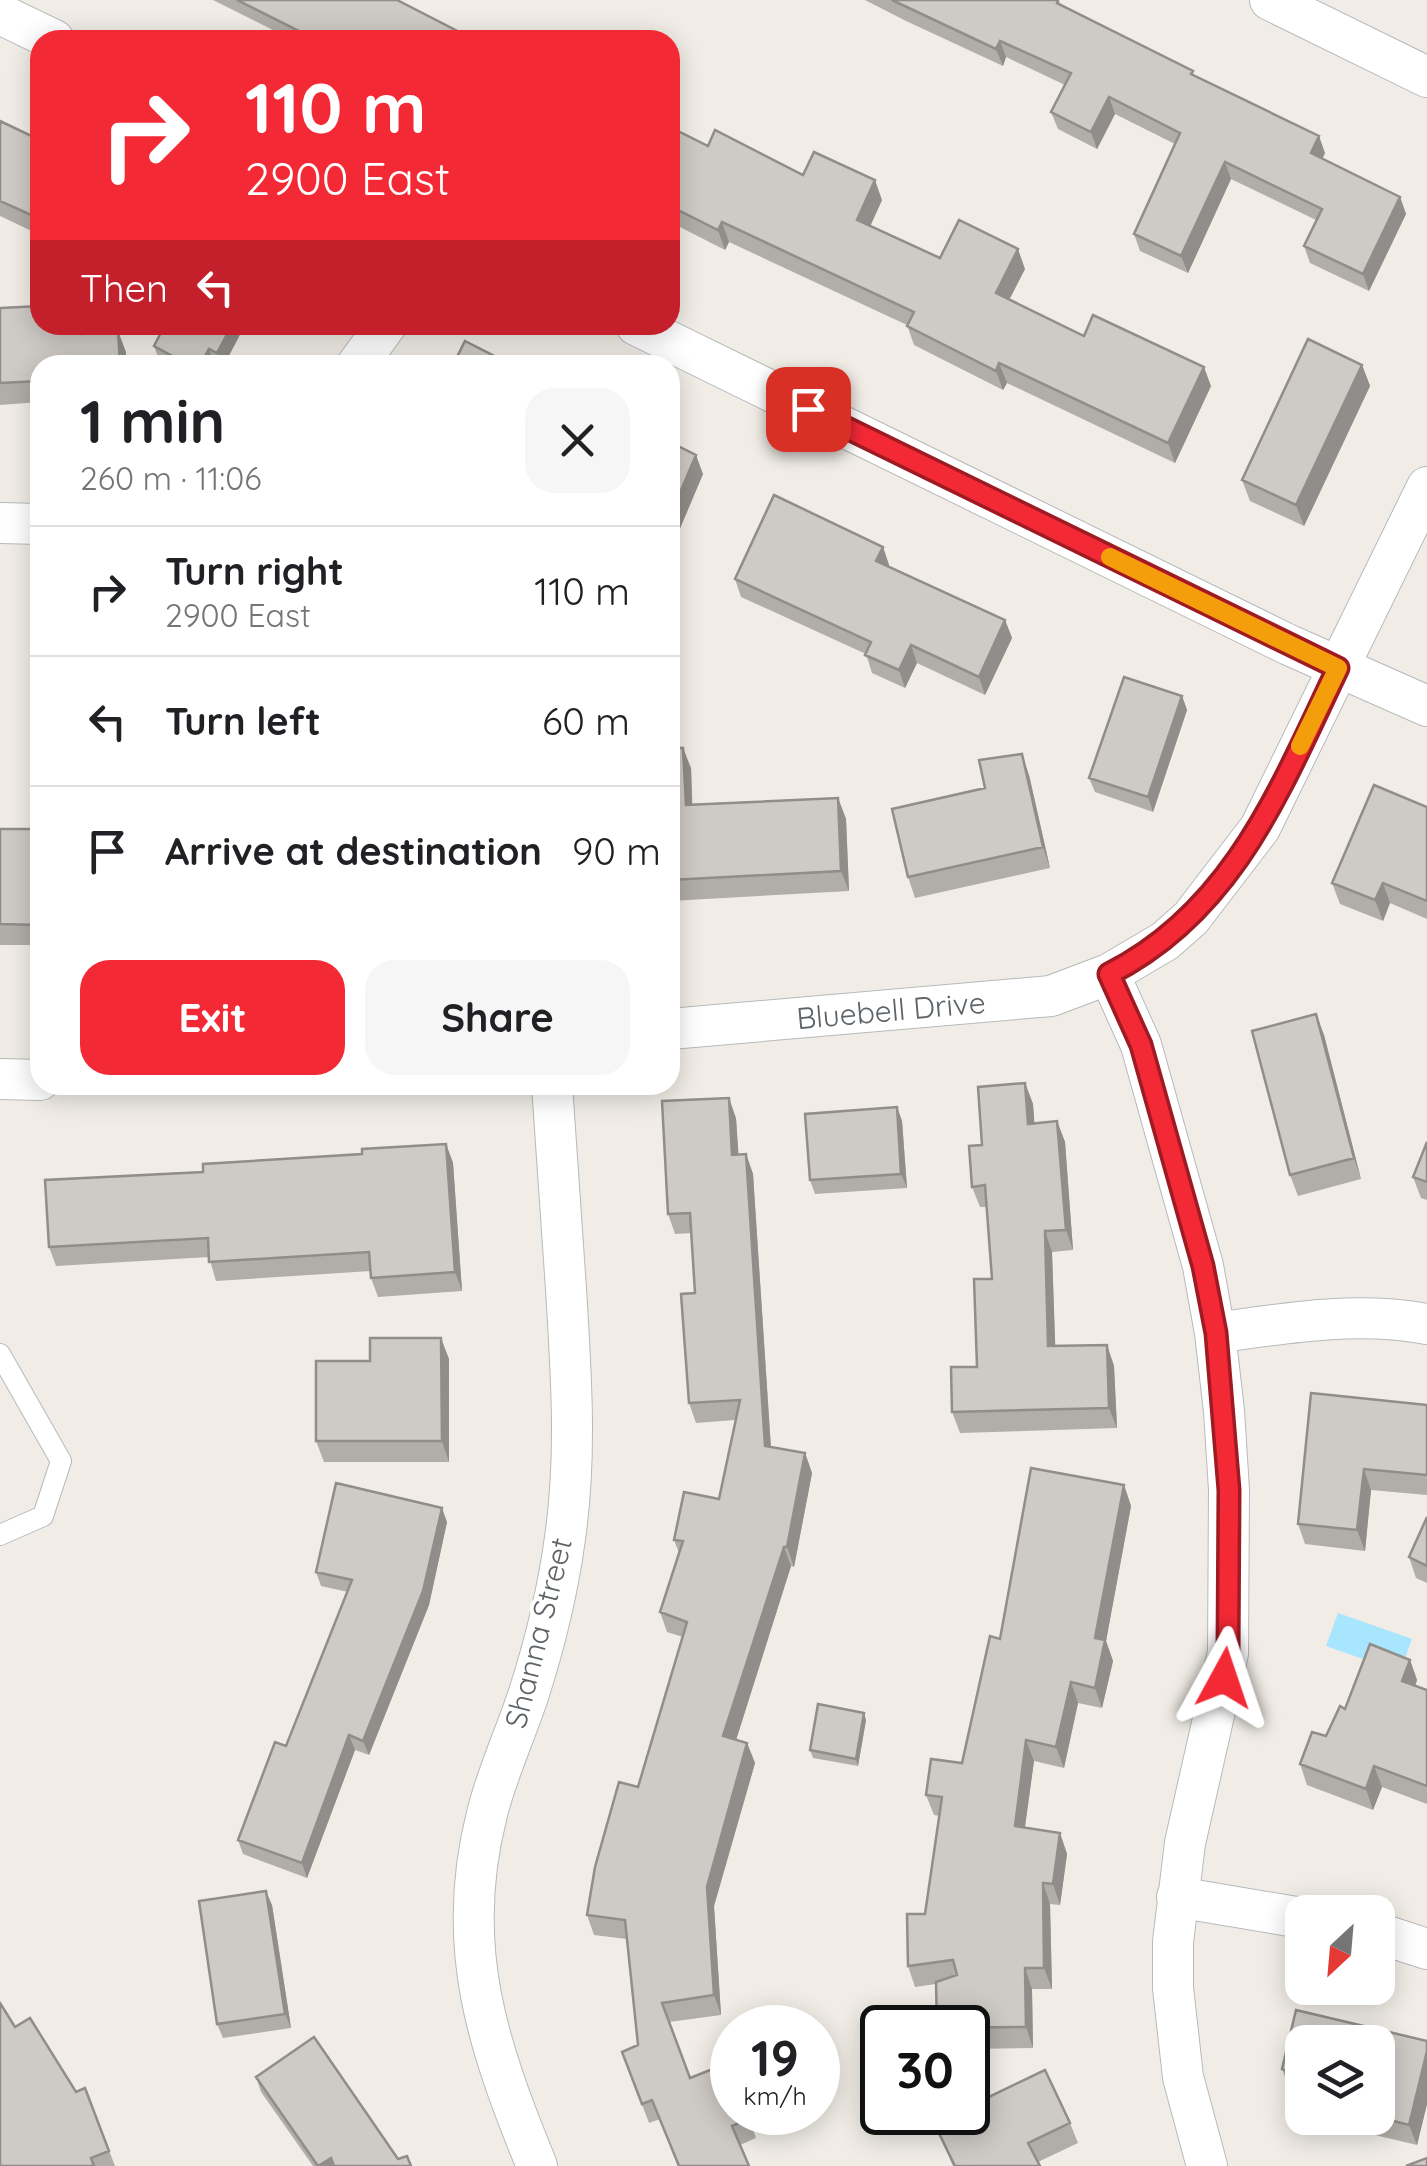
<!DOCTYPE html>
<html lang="en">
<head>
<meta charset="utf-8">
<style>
	body { margin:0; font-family:Quicksand,sans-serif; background:#f6f6f6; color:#202124; height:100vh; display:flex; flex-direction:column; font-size:38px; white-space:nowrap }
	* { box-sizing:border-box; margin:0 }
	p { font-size:32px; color:#757577 }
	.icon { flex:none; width:55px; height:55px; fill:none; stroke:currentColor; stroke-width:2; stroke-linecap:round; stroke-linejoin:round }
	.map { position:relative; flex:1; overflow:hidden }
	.details { position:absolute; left:30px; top:355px; width:650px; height:740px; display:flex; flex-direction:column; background:#fff; border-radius:30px; box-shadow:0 5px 25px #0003 }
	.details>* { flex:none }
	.top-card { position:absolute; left:30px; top:30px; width:650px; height:305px; border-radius:30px; box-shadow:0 5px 25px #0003; background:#f42936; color:#fff; overflow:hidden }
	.needle { width:65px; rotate:206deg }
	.fabs { position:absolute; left:1285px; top:1895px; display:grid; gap:20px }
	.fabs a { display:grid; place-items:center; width:110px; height:110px; border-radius:20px; background:#fff; box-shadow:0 5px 25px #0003; font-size:50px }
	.speed { position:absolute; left:710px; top:2005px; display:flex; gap:20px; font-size:50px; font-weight:700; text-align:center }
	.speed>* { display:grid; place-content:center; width:130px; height:130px; border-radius:50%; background:#fff; box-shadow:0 5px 25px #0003; line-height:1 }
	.speed small { font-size:25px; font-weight:400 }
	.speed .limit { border:5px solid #111; border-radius:15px; background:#fff; color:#111 }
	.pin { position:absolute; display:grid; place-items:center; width:85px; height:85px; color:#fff; margin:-42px; border-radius:20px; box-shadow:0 5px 15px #0006 }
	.me { position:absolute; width:110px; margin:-55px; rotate:5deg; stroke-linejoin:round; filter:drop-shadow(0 0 8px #0008) }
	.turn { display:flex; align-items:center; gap:35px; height:210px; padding:0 50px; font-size:45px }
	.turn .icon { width:130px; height:130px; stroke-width:2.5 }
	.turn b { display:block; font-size:70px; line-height:85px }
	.then { display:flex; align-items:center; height:95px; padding:0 50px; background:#0003; gap:20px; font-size:38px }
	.round { display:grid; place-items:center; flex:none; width:105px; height:105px; border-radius:30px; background:#f6f6f6 }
	.summary { display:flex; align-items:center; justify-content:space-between; height:170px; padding:0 50px }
	h1 { font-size:60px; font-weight:700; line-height:75px }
	.cta { display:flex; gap:20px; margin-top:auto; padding:20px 50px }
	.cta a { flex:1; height:115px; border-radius:30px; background:#f42936; color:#fff; font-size:40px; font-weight:700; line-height:115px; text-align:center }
	.cta a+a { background:#f6f6f6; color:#202124 }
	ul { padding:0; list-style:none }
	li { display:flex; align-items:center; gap:30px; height:130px; padding:0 50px; border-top:2px solid #e0e0e0 }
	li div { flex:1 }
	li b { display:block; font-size:38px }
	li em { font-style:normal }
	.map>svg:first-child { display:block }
	.water { fill:#a8e5ff }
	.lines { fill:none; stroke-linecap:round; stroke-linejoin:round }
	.lane-casing { stroke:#b6babd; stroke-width:22 }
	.street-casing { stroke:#b6babd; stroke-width:42 }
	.lane { stroke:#fff; stroke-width:20 }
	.street { stroke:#fff; stroke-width:40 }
	.wall { fill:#b1aea9 }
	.shaded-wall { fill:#908d8a }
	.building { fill:#cecac5; stroke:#908d8a; stroke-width:2.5 }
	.route-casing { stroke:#9f1b23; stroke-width:25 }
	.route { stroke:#f42936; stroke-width:18 }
	.slow { stroke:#f59e0b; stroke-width:18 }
	.labels { text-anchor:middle; stroke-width:8; stroke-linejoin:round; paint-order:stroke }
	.street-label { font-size:30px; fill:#5d6367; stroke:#fff }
</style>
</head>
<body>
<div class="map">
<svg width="1427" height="2166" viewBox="0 0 1427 2166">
	<rect width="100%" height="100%" fill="#f1ede6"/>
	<path class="water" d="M1338 1613 1412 1639 1400 1672 1326 1646Z"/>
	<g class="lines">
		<g class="lane-casing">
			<path id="lane" d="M0 1354 61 1461 43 1516 0 1535"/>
		</g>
		<g class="street-casing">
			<path id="street" d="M1270 0 1427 77
				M0 14 54 40
				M636 325 1289 645 1427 706
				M357 365 386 325
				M0 523 40 524
				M1109 974 1141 1045 1203 1266 1215 1333 1224 1411 1229 1490 1228 1653 1185 1843 1173 1942V1988L1183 2077 1207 2166
				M670 1029 1051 996 1109 974 1165 941 1191 918 1260 828 1427 487
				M0 1079 40 1080
				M1215 1333C1287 1323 1355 1311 1427 1324
				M1177 1897 1302 1918
				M1378 1933 1427 1949
				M537 2166C488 2046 453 1946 487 1814 497 1773 516 1733 529 1693 545 1643 558 1590 565 1538 577 1455 571 1372 566 1289 561 1221 557 1153 552 1085"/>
		</g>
		<use href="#lane" class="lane"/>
		<use href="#street" class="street"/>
	</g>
	<path class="wall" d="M213 0H397L475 40H293Z
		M865 0H1059L1060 5 1193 71 1194 76 1325 153 1322 159 1400 197 1406 214 1369 291 1310 263 1304 246 1316 220 1231 179 1188 273 1140 251 1134 234 1175 144 1115 114 1097 149 1058 129 1051 112 1065 85 1006 57 1003 66 906 21Z
		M0 121 40 140V235L0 216Z
		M670 127 708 146 882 200 870 226 940 258 1025 269 1009 299 1084 336 1211 386 1175 463 1007 383 1003 390 914 345 907 325 729 242 725 250 670 222Z
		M0 308 40 325H87V333L126 352V365H40V402L0 405Z
		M245 325 224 365 214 363 213 365H168L159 360 154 346Z
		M1362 365 1370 386 1304 526 1250 501 1242 480Z
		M670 442 703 474 678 533 670 529Z
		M883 547 889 565V566L1005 620 1012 638 985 695 917 663 905 688 872 673 866 654 741 597 735 579Z
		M1182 696 1187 710 1153 812 1095 792 1089 778Z
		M670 748 691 768 692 804 838 798 846 819 849 891 670 901Z
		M1029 775 1050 868 915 898 908 877 985 788Z
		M1427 807V919L1390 903 1383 921 1340 904 1332 883Z
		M0 829H40V945H0Z
		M1316 1014 1324 1035 1361 1179 1298 1196 1290 1175Z
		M1025 1083 1033 1104 1034 1123 1057 1121 1065 1142 1073 1250 1052 1252 1055 1346 1107 1345 1114 1366 1117 1428 960 1433 952 1412 977 1367 992 1279 987 1207H980L972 1187 982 1145Z
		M897 1107 902 1121 907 1188 815 1194 810 1180Z
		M736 1118 738 1155 746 1154 753 1174 771 1447 805 1453 812 1473 794 1567 791 1566 736 1740 747 1743 755 1763 714 1906 721 2015 669 2022 690 2078 747 2112 756 2138 740 2145 660 2119 649 2123 622 2052 638 2045 627 1939 594 1935 587 1915 638 1787 683 1637 667 1632 660 1612 679 1553 674 1540 719 1499 735 1420 696 1423 689 1403 695 1293 692 1233 675 1234 668 1214Z
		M1427 1142V1200L1421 1198 1413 1177Z
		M446 1144 453 1163 462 1291 378 1297 371 1278V1271L216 1281 209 1257 56 1266 49 1247 203 1172Z
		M449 1359V1462H324L316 1441 370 1361Z
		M1427 1405V1495L1371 1490 1365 1551 1305 1544 1298 1524Z
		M1124 1485 1131 1506 1106 1641 1113 1661 1102 1708 1078 1703 1064 1768 1034 1761 1025 1828 1060 1833 1067 1854 1060 1905 1050 1904 1052 1989H1032L1033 2048 968 2049V2028L936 1984 915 1987 908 1966 925 1914 940 1816 934 1815 926 1795 962 1763 1000 1639Z
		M1427 1517V1583L1416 1578 1409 1557Z
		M447 1522 429 1605 369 1755 355 1750 307 1878 243 1854 238 1840 286 1746 348 1592 321 1586 316 1572Z
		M1410 1660 1417 1680 1415 1686 1427 1690V1804L1382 1787 1373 1810 1307 1785 1300 1764 1326 1736 1345 1709Z
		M866 1720 858 1766 813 1758 810 1750Z
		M272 1905 291 2028 223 2038 217 2024Z
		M1296 2010 1427 2041V2104L1417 2145 1307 2119V2118H1378V2042H1302V2106L1300 2098 1301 2093 1290 2090 1282 2069Z
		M15 2027 76 2092 85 2088 115 2166H0Z
		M256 2077 398 2159 411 2166H313L261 2092Z
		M934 2123H1070L1078 2143 1038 2162 1040 2166H953Z"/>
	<path class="shaded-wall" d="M1000 41 1006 57 1003 66 996 49Z
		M1109 97 1115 114 1097 149 1091 132Z
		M1319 136 1325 153 1317 170 1311 153Z
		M1225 162 1231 179 1188 273 1181 256Z
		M875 180 882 200 864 240 857 220Z
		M1400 197 1406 214 1369 291 1363 274Z
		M722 222 729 242 725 250 718 230Z
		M1018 249 1025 269 1003 312 996 293Z
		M80 325H87L88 355 81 334Z
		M232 325H245L224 365H222L217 353Z
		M118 331 126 352V365H120Z
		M209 349 214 363 213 365H200Z
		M999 363 1007 383 1003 390 996 371Z
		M1362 365 1370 386 1304 526 1296 505Z
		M1204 367 1211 386 1175 463 1168 443Z
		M696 455 703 474 678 533 671 514Z
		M883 547 889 565 883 579 876 561Z
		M1005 620 1012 638 985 695 979 677Z
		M911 645 917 663 905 688 899 670Z
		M1182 696 1187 710 1153 812 1148 797Z
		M683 748 691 768 693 825 686 805Z
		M1022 754 1029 775 1050 868 1043 847Z
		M838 798 846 819 849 891 841 871Z
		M1383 883 1390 903 1383 921 1375 900Z
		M1316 1014 1324 1035 1361 1179 1354 1158Z
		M1025 1083 1033 1104 1036 1144 1028 1124Z
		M729 1098 736 1118 740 1175 732 1155Z
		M897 1107 902 1121 907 1188 901 1174Z
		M1057 1121 1065 1142 1073 1250 1066 1230Z
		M446 1144 453 1163 462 1291 455 1272Z
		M746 1154 753 1174 772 1465 765 1446Z
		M1045 1231 1052 1252 1056 1367 1048 1346Z
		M441 1338 449 1359V1462L442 1441Z
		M1107 1345 1114 1366 1117 1428 1109 1408Z
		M805 1453 812 1473 794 1567 787 1547Z
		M1364 1469 1371 1490 1365 1551 1357 1530Z
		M1124 1485 1131 1506 1106 1641 1113 1661 1102 1708 1095 1688V1638Z
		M442 1508 447 1522 429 1605 369 1755 363 1741Z
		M784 1547 791 1566 731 1756 723 1736Z
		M1410 1660 1417 1680 1410 1701 1402 1681Z
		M1071 1682 1078 1703 1064 1768 1056 1747Z
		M864 1713 866 1720 858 1766 856 1759Z
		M349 1735 355 1750 307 1878 302 1863Z
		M1026 1740 1034 1761 1022 1847 1015 1826Z
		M747 1743 755 1763 714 1906 721 2015 714 1995 707 1887Z
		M1374 1766 1382 1787 1373 1810 1366 1789Z
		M1060 1833 1067 1854 1060 1905 1053 1884Z
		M1043 1883 1050 1904 1052 1989 1044 1968Z
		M266 1891 272 1905 291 2028 285 2014Z
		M1025 1968 1032 1989 1033 2048 1026 2027Z
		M1427 2051V2104L1417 2145 1409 2125Z
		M331 2158 334 2166H319Z"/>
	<path class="building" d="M237 0H397L475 40H317Z
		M892 0H1058L1057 3 1193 71 1191 74 1319 136 1311 153 1400 197 1363 274 1304 246 1322 209 1225 162 1181 256 1134 234 1180 133 1109 97 1091 132 1051 112 1071 73 1000 41 996 49Z
		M0 121 40 140V219L0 201Z
		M670 127 708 146 715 130 803 175 814 152 875 180 857 220 940 258 959 220 1018 249 996 293 1084 336 1093 315 1204 367 1168 443 999 363 996 371 907 326 914 312 722 222 718 230 670 206Z
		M40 306V325H80L81 334 118 331 120 365H40V381L0 383V308Z
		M165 325H232L217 353 209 349 200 365H189L154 346Z
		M1308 339 1362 365 1296 505 1242 480Z
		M465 341 512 365H453Z
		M670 442 696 455 671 514 670 513Z
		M774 495 883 547 876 561 1005 620 979 677 911 645 899 670 865 655 871 642 735 579Z
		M1124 677 1182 696 1148 797 1089 778Z
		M670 748H683L686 805 838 798 841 871 670 880Z
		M1022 754 1043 847 908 877 892 809 985 788 979 760Z
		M1374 785 1427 807V901L1383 883 1375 900 1332 883Z
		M37 789H40V828Z
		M0 829H40V925L0 924Z
		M1316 1014 1354 1158 1290 1175 1252 1031Z
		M1025 1083 1028 1124 1057 1121 1066 1230 1045 1231 1048 1346 1107 1345 1109 1408 952 1412 951 1367H977L974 1279H992L985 1185 972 1187 969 1146 982 1145 978 1087Z
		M729 1098 732 1155 746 1154 765 1446 805 1453 787 1547H784L723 1736 747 1743 707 1887 714 1995 662 2003 690 2078 728 2063 732 2076V2112H747L749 2119 732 2126 749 2166H679L652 2100 642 2104 622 2052 638 2045 625 1920 587 1915 595 1867 619 1782 638 1787 687 1622 660 1612 683 1541 674 1540 684 1492 719 1499 740 1400 689 1403 681 1294 695 1293 690 1213 668 1214 662 1101Z
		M897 1107 901 1174 810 1180 805 1114Z
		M1427 1142V1182L1413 1177Z
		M446 1144 455 1272 371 1278 369 1252 209 1262 208 1238 49 1247 45 1180 203 1172V1164L362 1154V1149Z
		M370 1338H441L442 1441H316V1361H370Z
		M1311 1393 1427 1405V1475L1364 1469 1357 1530 1298 1524Z
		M1031 1468 1124 1485 1095 1638 1105 1640 1095 1688 1071 1682 1056 1747 1026 1740 1015 1826 1060 1833 1053 1884 1043 1883 1044 1968H1025L1026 2027 937 2028 936 1982 957 1975 953 1960 908 1966 907 1914H925L942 1797 926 1795 931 1759 962 1763 990 1636 1000 1639Z
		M336 1483 442 1508 423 1591 363 1741 349 1735 302 1863 238 1840 275 1742 286 1746 352 1580 316 1572Z
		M1427 1517V1566L1409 1557Z
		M1370 1644 1410 1660 1402 1681 1427 1690V1786L1374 1766 1366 1789 1300 1764 1312 1732 1326 1736 1340 1706 1345 1709Z
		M818 1704 864 1713 856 1759 810 1750Z
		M266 1891 285 2014 217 2024 199 1901Z
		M0 2003 15 2027 30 2018 76 2092 85 2088 109 2151 91 2158 94 2166H0Z
		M1296 2010 1427 2041V2051L1409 2125 1378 2117V2042H1302V2074L1282 2069Z
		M314 2037 398 2159 407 2156 411 2166H334L331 2158 318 2166 256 2077Z
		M1045 2070 1070 2123 1028 2143 1040 2166H955L934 2123 957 2112H968V2107Z
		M1427 2158V2166H1406Z"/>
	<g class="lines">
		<g class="route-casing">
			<path id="route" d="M808 409 1338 668C1281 787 1234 911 1109 974L1141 1045 1203 1266 1216 1333 1229 1490 1228 1653 1224 1678"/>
		</g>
		<use href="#route" class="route"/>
		<path class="slow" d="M1110 557 1338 668 1300 746"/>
	</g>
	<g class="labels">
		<g class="street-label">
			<text transform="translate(891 1011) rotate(-5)" y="10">Bluebell Drive</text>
			<text transform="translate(539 1633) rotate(-76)" y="10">Shanna Street</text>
		</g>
	</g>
</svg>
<div class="fabs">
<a><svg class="needle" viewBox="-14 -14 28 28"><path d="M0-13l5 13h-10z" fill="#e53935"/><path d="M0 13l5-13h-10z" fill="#757577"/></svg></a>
<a><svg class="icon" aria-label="layers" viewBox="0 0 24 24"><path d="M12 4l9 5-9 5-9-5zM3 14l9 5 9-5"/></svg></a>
</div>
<div class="speed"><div>19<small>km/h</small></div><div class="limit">30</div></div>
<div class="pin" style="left:808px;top:409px;background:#d93025"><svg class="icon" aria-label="arrive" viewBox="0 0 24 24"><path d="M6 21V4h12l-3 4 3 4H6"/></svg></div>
<svg class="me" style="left:1224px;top:1678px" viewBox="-20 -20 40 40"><path d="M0-17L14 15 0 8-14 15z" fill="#f42936" stroke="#fff" stroke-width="4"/></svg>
<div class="top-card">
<div class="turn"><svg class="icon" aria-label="right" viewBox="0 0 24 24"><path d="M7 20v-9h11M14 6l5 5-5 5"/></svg><div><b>110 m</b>2900 East</div></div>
<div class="then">Then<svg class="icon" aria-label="left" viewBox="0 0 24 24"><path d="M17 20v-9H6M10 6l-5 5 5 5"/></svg></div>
</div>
<section class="details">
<div class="summary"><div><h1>1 min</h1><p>260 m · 11:06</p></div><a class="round"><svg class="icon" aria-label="close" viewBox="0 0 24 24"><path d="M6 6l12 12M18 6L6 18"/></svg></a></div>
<ul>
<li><svg class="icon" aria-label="right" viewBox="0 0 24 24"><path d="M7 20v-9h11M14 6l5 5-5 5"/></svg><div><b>Turn right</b><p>2900 East</p></div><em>110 m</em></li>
<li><svg class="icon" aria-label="left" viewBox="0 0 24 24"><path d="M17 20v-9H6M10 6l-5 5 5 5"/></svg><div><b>Turn left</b></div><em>60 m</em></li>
<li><svg class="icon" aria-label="arrive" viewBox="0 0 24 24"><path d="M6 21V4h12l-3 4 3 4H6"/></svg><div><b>Arrive at destination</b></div><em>90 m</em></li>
</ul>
<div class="cta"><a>Exit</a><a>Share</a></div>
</section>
</div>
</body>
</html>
